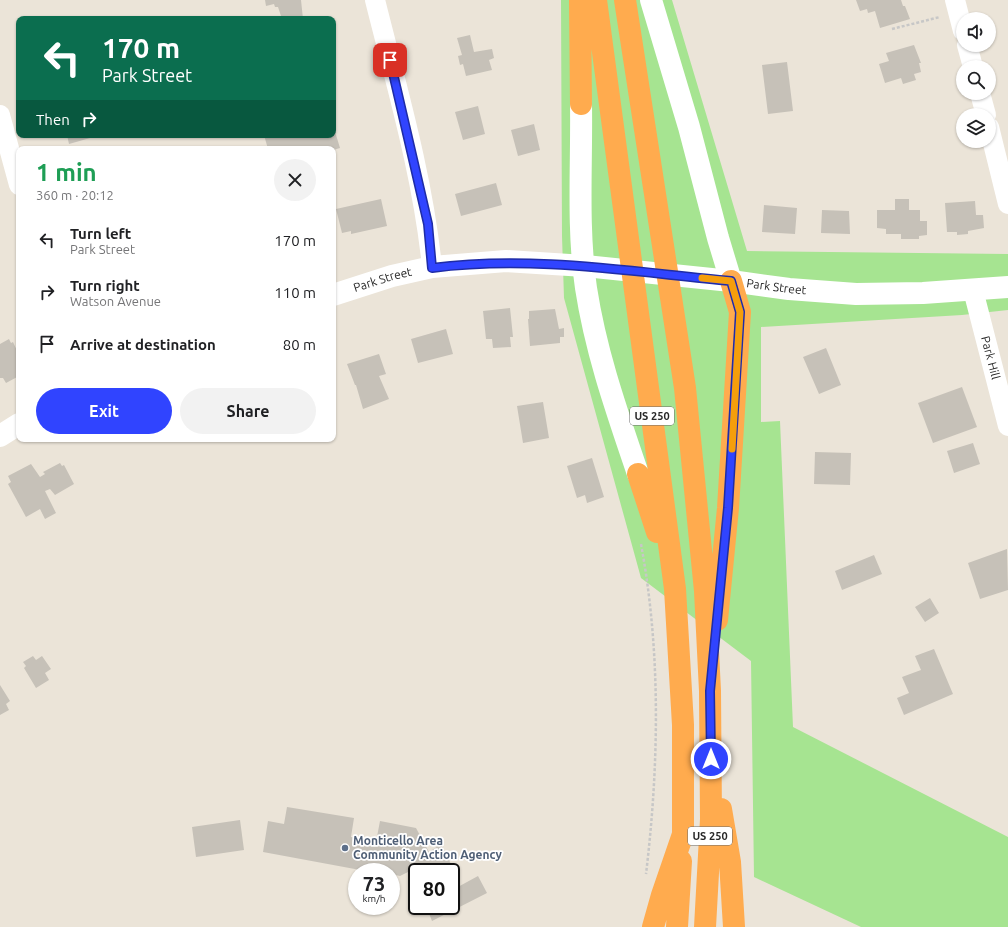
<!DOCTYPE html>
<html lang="en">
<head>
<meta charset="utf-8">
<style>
	body { margin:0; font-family:Ubuntu,sans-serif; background:#f2f2f2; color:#202124; height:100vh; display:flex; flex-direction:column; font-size:15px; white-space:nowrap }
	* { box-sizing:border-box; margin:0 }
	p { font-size:13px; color:#757577 }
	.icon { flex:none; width:22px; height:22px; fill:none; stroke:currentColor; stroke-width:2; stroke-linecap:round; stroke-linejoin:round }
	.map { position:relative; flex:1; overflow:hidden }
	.drawer { position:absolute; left:16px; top:146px; width:320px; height:296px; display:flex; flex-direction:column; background:#fff; border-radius:8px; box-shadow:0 1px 3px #0004 }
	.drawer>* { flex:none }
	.guide { position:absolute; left:16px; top:16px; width:320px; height:122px; border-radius:8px; box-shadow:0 1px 3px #0004; background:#0b6e4f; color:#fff; overflow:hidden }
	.fabs { position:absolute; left:956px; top:12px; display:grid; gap:8px }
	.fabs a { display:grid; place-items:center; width:40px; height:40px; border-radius:50%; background:#fff; box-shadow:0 1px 3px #0004; font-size:20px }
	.speed { position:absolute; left:348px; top:863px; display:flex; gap:8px; font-size:20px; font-weight:700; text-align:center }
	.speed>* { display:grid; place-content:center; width:52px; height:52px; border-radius:50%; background:#fff; box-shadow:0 1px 3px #0004; line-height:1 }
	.speed small { font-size:10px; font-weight:400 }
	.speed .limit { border:2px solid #111; border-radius:6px; background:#fff; color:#111 }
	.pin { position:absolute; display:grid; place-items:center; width:34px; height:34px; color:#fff; margin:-17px; border-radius:8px; box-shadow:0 2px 6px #0006 }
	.me { position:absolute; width:44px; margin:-22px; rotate:0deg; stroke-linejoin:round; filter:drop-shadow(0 0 3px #0008) }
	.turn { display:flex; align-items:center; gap:14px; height:84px; padding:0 20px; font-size:18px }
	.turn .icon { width:52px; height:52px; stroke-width:2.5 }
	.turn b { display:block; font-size:28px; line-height:34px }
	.then { display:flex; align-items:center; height:38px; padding:0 20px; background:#0003; gap:8px; font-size:15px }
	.round { display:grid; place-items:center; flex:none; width:42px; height:42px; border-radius:21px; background:#f2f2f2 }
	.head { display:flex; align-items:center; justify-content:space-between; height:68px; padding:0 20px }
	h1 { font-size:24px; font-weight:700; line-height:30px; color:#1e9e55 }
	.action { display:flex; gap:8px; margin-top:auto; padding:8px 20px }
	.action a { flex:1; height:46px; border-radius:24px; background:#3044ff; color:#fff; font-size:16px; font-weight:700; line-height:46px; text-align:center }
	.action a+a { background:#f2f2f2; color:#202124 }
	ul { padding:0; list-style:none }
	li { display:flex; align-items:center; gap:12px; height:52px; padding:0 20px }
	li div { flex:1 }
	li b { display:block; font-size:15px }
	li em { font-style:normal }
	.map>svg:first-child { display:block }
	.green { fill:#a6e491 }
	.building { fill:#c6c1b8 }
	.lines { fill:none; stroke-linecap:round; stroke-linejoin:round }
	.path { stroke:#c7c7c7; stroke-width:2.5; stroke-dasharray:3 2; stroke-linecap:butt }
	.street { stroke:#fff; stroke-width:20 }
	.secondary { stroke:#fff; stroke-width:22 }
	.highway { stroke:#ffab4e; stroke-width:22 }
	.route-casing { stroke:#1f2ca6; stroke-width:10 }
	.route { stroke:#3044ff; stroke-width:7 }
	.slow { stroke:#f59e0b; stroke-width:7 }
	.service-dot { fill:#5c6f8a; stroke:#fff; stroke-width:1.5 }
	.labels { text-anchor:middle; stroke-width:3.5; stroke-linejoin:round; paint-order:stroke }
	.shield { fill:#fff; stroke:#686868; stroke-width:1 }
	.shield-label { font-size:11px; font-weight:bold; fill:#272727 }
	.street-label { font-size:12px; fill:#272727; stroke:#fff }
	.service-label { font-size:12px; font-weight:bold; fill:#4e5e75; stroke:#fff; text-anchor:start }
</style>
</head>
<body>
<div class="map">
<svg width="1008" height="927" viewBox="0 0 1008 927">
	<rect width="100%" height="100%" fill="#ebe4d8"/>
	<path class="green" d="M561 0H672L747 251 1008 254V310L962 315 761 327V422L780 421 793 727 1008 837V927H861L754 877 751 661 641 578 564 298 562 236Z"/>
	<path class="building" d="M265 0H301L303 19H282L278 7H275L274 4 266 6Z
		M856 0H901L903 6H905L910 19 880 28 875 11 868 13 867 9 860 11Z
		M470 35 474 52 492 49 494 58 489 60 492 70 466 76 463 64 460 65 458 56 462 55 457 38Z
		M914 45 921 63H919L921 72 914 74 916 80 903 84 901 78 885 83 879 64 889 61 886 53Z
		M787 62 793 111 768 114 762 65Z
		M478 106 485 134 463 140 455 112Z
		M534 124 540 150 518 156 511 130Z
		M333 125 340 148 333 150 268 149 264 135H333Z
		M67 135H96L97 136 69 144Z
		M496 183 502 205 461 216 455 194Z
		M381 199 387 226 351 234V231L342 233 336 209Z
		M895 199H909V210H920V221H927V235L919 236V239H901V234H886V229L877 228V210H895Z
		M975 201 976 215H983L984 228 968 231V234L957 235V232H947L945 203Z
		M764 205 797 208 795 234 762 232Z
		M822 210 849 211 850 234 821 233Z
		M510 308 513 337H510L511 347 493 348 492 339H486L483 311Z
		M555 309 559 329 564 328V337H560V343L530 346 528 319H529V311Z
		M446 329 453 354 418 363 411 339Z
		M9 339 11 343 13 342 19 355V376L6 383 3 378H0V344Z
		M826 348 841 385 819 394 803 357Z
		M379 354 386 374 379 376 389 399 363 409 356 385H355L347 364Z
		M962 387 977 427 933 443 918 403Z
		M543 402 549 438 523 443 517 406Z
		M973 443 980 464 954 473 947 451Z
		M815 452 851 453 850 485 814 484Z
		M592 458 604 497 587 503 585 495 577 498 567 466Z
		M60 463 62 466 64 465 74 484 55 495 50 489 45 491 56 513 45 519 40 509 26 517 8 484 11 482 8 476 31 464 40 477 45 474 43 472Z
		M1007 549 1008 590 980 599 968 563Z
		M874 555 882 574 842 590 835 571Z
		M930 598 939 613 925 622 915 607Z
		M934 649 953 694 904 715 897 698 909 693 902 677 921 670 915 656Z
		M33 656 36 660 42 656 51 669 45 673 49 680 36 688 24 668 26 666 23 662Z
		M0 685 10 701 6 704 9 710 0 715Z
		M287 807 354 818 351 837 376 842 380 821 416 828 429 852 441 844 453 868 446 872H417V886L410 871 400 876 391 874V872H371L263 852 268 821 284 824Z
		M240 820 244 850 196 857 192 827Z
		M478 876 487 893 432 921 426 906H451V880L456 888Z"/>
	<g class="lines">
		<path class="path" d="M892 29 940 17
			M641 544C661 652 659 765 646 874"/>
		<g class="street">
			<path d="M375 0C397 88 423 177 432 267"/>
			<path d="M955 0 963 31"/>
			<path d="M967 45 973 67"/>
			<path d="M980 93 986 115"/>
			<path d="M0 115 19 185"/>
			<path d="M989 127 1008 204"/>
			<path id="s1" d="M973 290 1008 426"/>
		</g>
		<g class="secondary">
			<path d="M651 0 689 127 718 238 731 281"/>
			<path d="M581 104C582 164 577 227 586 288 596 353 617 412 638 474"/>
			<path id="s2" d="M333 295 392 276 432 267 506 261 585 266 731 281 789 289 856 294 923 293 1008 287"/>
			<path d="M0 436 19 424"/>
		</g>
		<path class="highway" d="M580 0 581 104
			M596 0 675 589 683 725V834L662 895 653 927
			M625 0 685 388 705 591 710 691 711 819 705 927
			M638 474 657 532
			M717 620 728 508 740 312 731 281
			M721 809 730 862 734 927
			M677 927 681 861"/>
	</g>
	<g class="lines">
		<g class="route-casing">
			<path id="route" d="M390 60 428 224 432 268C532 255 632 272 731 281L740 312 728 508 710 691 711 759"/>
		</g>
		<use href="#route" class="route"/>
		<path class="slow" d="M702 278 731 281 740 312 732 449"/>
	</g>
	<circle class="service-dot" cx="345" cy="848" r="4"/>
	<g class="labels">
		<g class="shield">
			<rect x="630" y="407" width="44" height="18" rx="3"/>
			<rect x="688" y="827" width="44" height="18" rx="3"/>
		</g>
		<g class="shield-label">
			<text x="652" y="420">US 250</text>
			<text x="710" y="840">US 250</text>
		</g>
		<g class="street-label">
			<text dy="4" stroke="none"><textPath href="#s2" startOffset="52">Park Street</textPath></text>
			<text dy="4" stroke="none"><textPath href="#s2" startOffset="449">Park Street</textPath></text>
			<text dy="4" stroke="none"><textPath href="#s1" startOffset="70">Park Hill</textPath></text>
		</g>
		<g class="service-label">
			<text x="353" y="845">Monticello Area<tspan x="353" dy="14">Community Action Agency</tspan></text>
		</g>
	</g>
</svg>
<div class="fabs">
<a><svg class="icon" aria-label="sound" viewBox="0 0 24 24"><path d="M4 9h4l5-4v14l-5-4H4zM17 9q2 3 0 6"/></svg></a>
<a><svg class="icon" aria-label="search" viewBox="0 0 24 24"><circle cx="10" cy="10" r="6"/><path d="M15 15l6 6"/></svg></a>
<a><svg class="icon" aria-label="layers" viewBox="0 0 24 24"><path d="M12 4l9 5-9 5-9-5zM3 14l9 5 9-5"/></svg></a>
</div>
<div class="speed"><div>73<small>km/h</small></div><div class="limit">80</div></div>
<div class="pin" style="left:390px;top:60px;background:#d93025"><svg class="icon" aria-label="arrive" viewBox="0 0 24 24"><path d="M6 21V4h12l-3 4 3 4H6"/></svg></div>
<svg class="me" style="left:711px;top:759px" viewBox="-20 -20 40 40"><circle r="17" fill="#3044ff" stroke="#fff" stroke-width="3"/><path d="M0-11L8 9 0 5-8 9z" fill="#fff"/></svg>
<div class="guide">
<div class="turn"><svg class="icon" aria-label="left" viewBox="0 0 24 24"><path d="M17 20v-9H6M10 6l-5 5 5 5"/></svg><div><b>170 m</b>Park Street</div></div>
<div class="then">Then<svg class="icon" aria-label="right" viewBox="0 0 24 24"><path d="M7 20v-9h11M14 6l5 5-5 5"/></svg></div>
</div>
<section class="drawer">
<div class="head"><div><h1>1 min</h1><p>360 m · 20:12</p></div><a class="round"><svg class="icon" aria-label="close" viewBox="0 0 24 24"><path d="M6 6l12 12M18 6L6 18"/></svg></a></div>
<ul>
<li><svg class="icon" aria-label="left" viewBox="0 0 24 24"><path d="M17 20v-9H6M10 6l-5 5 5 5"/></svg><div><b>Turn left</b><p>Park Street</p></div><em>170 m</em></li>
<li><svg class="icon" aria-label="right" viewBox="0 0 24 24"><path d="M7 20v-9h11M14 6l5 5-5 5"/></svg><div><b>Turn right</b><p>Watson Avenue</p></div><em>110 m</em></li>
<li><svg class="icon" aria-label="arrive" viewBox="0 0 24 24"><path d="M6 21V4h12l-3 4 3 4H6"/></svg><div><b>Arrive at destination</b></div><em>80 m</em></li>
</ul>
<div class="action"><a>Exit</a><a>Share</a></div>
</section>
</div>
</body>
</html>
